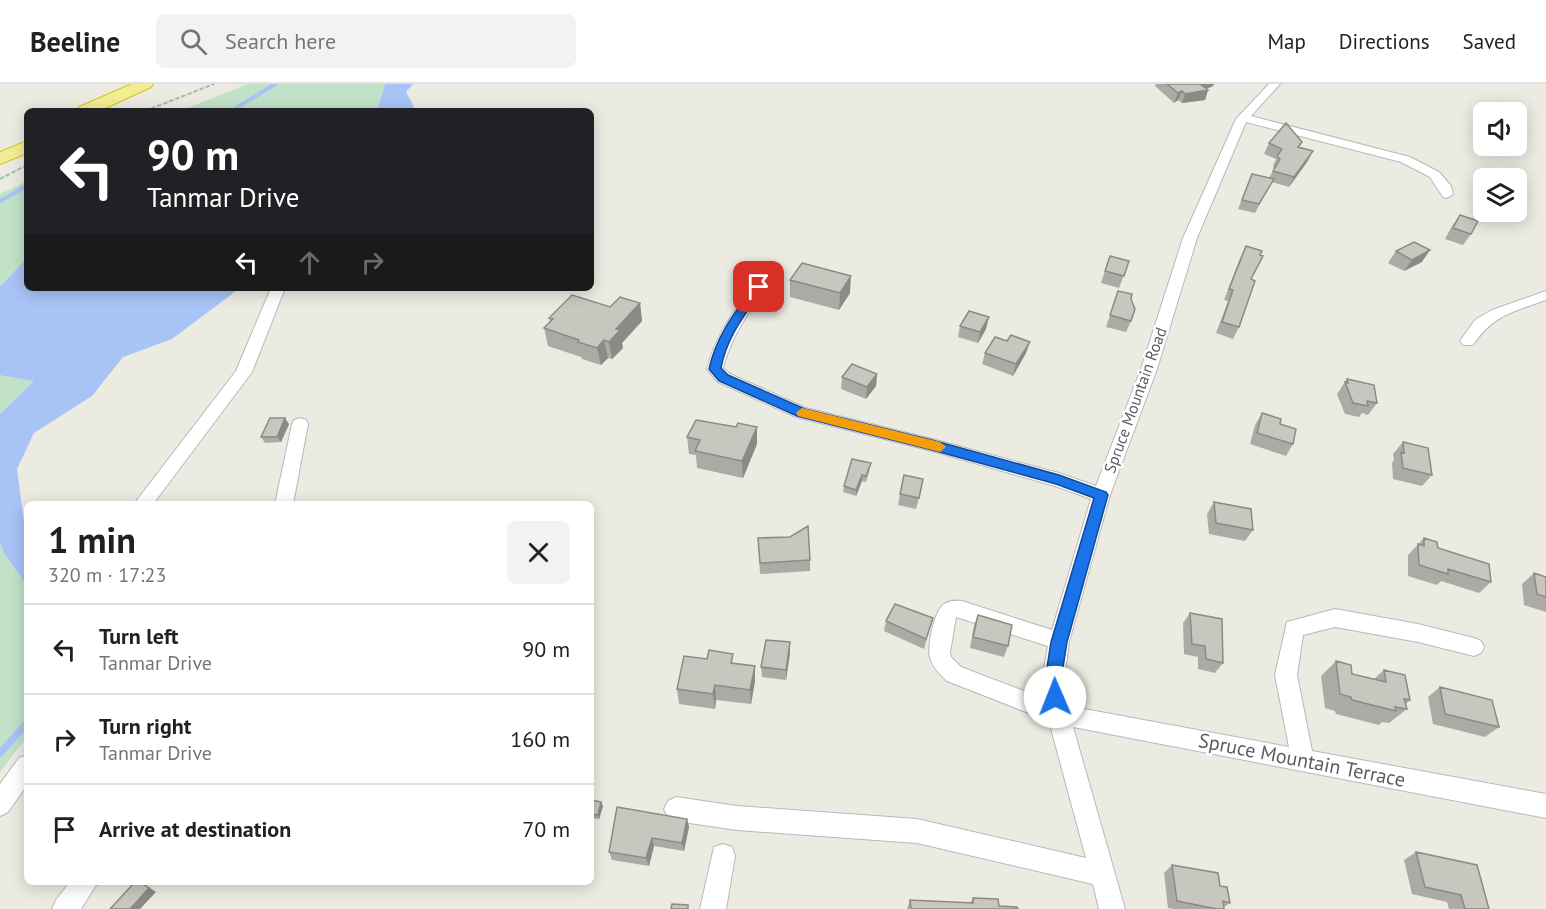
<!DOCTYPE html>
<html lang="en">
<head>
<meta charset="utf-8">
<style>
	body { margin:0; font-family:"PT Sans",sans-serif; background:#f2f2f2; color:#202124; height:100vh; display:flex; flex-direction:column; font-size:22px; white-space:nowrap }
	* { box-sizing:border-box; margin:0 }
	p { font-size:20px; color:#757577 }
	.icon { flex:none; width:33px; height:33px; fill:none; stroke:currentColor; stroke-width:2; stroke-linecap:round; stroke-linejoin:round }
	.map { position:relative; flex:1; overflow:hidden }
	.drawer { position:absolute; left:24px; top:417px; width:570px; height:384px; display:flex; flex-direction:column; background:#fff; border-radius:9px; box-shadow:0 3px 15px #0003 }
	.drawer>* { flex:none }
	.top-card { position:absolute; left:24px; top:24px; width:570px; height:183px; border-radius:9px; box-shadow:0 3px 15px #0003; background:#202124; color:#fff; overflow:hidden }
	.fabs { position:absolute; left:1473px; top:18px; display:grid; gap:12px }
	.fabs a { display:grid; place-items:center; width:54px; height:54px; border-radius:9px; background:#fff; box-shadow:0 3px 15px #0003; font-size:30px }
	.pin { position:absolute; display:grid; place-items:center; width:51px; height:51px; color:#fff; margin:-26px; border-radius:12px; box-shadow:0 3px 9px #0006 }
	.me { position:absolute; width:66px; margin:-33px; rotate:359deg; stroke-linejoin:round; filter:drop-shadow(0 0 4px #0008) }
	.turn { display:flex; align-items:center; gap:21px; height:126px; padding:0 24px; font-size:27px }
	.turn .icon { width:78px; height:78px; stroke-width:2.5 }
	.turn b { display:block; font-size:42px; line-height:51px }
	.lanes { display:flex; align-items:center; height:57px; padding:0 24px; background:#0003; justify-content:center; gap:30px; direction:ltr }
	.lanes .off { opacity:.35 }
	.round { display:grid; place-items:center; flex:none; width:63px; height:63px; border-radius:9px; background:#f2f2f2 }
	.head { display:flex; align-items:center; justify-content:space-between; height:102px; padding:0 24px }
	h1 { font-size:36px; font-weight:700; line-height:45px }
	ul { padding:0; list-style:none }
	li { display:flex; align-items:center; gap:18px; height:90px; padding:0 24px; border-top:2px solid #e0e0e0 }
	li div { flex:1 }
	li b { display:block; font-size:22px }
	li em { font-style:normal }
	header { display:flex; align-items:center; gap:36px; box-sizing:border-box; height:84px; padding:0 30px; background:#fff; border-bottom:2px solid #e0e0e0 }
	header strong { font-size:28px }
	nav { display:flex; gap:33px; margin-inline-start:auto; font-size:21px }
	.search { width:420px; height:54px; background:#f2f2f2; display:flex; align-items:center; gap:15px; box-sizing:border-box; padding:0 21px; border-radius:9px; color:#757577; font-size:22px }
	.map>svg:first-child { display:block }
	.green { fill:#c1e1c8 }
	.water { fill:#a8c3f6 }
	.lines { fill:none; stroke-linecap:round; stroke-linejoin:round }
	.stream-far1 { stroke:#a8c3f6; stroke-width:4 }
	.stream { stroke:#a8c3f6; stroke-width:7 }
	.minor-casing { stroke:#b7b8bd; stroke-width:2 }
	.highway-casing { stroke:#d7c317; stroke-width:2 }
	.path { stroke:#9ac1ae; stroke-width:2; stroke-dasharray:4.5 2; stroke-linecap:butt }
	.minor { fill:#fff; fill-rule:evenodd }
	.highway { fill:#f1ed93; fill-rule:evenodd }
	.wall { fill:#abaaa4 }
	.shaded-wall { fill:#8b8b86 }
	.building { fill:#c7c6bf; stroke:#8b8b86; stroke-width:1.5 }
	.route { fill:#1a73e8; stroke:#114b97; stroke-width:1.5 }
	.slow { fill:#f59e0b }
	.labels { text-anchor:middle; stroke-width:5; stroke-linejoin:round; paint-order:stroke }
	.street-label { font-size:16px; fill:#5a5c61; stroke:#fff }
	.near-street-label { font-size:20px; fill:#5a5c61; stroke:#fff }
</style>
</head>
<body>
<header>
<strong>Beeline</strong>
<div class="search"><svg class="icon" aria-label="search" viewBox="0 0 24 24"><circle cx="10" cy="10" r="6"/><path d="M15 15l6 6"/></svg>Search here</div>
<nav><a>Map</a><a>Directions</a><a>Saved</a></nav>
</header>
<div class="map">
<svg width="1546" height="825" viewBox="0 0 1546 825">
	<rect width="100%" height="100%" fill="#ecebe2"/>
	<path class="green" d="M248 0H385L377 27H180Z
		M27 97V174L0 201V110Z
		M2 290 35 297 0 330V291Z
		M0 458 3 467 27 502V653L0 688Z"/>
	<path class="water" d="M385 0H413L406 8 414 23 411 27H377Z
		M27 174V204H240L172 255 123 273 92 312 34 349 17 385 27 460V502L3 467 0 458V330L34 297 0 291V202Z"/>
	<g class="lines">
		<path class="stream-far1" d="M227 27 233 26 275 0
			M0 117 27 102"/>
		<path class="stream" d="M0 669 27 639"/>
		<g class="minor-casing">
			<path id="minor" d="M1269 0H1280L1251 32 1410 73 1439 88 1451 102 1453 110 1447 114 1443 113 1430 93 1401 78 1246 38 1197 154 1157 285 1110 411 1069 558 1064 596 1068 622 1289 663 1275 591 1287 538 1335 525 1418 540 1474 554 1481 557 1484 563 1481 569 1474 572 1418 558 1335 543 1303 551 1297 591 1312 667 1546 710V734L1073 643 1125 825H1099L1093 800 917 759 737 746 676 737 668 733 664 725 668 717 676 713 737 722 917 735 1086 774 1049 637 947 597C939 590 933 583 930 574 927 563 934 527 944 520 949 517 956 516 962 517L1052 546 1091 415 1055 402 932 367 796 333 718 298 707 285C715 252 734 227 754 200H764L766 203C748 229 731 253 723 284L730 290 806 324 932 355 1059 389 1096 402 1141 285 1183 154 1236 35ZM956 533 1048 562 1042 596 1045 615 961 583 951 573 950 568Z
				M271 204H285L252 288 153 420H134L236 287Z
				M1546 207V216C1513 228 1494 230 1473 261H1463L1460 257 1475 236 1492 226Z
				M300 334 306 336 308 340 293 420H275L292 340 294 336Z
				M27 671V701L8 728 0 732V700L19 674Z
				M723 760 732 763 735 772 726 825H700L714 763Z
				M70 798H98L81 825H52L56 816Z"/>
		</g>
		<g class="highway-casing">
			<path id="highway" d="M132 0H153L151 3 99 27H77L79 23Z
				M27 57V69L0 80V68Z"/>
		</g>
		<path class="path" d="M145 27 214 0
			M0 95 27 81"/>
		<use href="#minor" class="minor"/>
		<use href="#highway" class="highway"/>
	</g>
	<path class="wall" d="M1156 0H1214L1213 2 1206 5 1208 6 1205 16 1182 19 1178 16 1174 19 1155 2Z
		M1302 58 1299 63 1313 67 1307 78 1289 103 1272 98 1255 129 1238 125 1252 90 1269 94 1274 85 1273 82 1276 75 1264 70 1269 59Z
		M1460 131 1471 150 1463 161 1445 155 1452 142Z
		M1246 162 1251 195 1239 243 1233 255 1216 249 1228 217 1224 216 1240 174Z
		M1396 167 1422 178 1404 187 1388 179Z
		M1110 172 1129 177 1119 204 1101 199Z
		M790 196 850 209 839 226 790 213Z
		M1118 207 1131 215V237L1126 248 1106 243Z
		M640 219 642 237 622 259 623 264 612 275 608 274 601 281 582 275 581 273 548 262 544 244 550 238 549 234 610 223Z
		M960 242 986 245 978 259 958 253Z
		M985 269H1026L1013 292 982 280Z
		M877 290 876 302 866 315 841 305 842 293Z
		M1347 295 1377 319 1368 331 1362 329 1359 333 1345 330 1337 310Z
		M1262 329 1280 340 1293 360 1286 372 1250 360 1255 341Z
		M289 340 281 358 265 359 261 353Z
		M736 343H757V360L743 394 697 384 696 371 689 370 687 353Z
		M1403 358 1432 391 1422 402 1393 395 1392 379 1394 376 1393 370Z
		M870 385 866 398 862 397 856 412 843 408 844 402Z
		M921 407 916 425 898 421 900 410Z
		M1214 418 1253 446 1245 457 1209 450 1207 430Z
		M758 454 810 476V487L760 490Z
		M1424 454 1438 464 1491 498 1479 509 1441 497 1437 501 1408 492V471Z
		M1534 489 1546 493V528L1524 521 1522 500Z
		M1190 529 1223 579 1215 589 1198 585V573L1184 570 1183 539Z
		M978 531 1008 562 1004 573 970 564 974 541Z
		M933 534 924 565 884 547 886 537Z
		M790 558V569L786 596 762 593 761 583Z
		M1336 577 1352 590 1374 595 1384 586 1410 616 1406 620 1407 625 1389 639 1382 638 1379 641 1336 630 1335 627 1325 624 1321 592Z
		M733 580 755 582V597L751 620 716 616 715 625 679 620 677 605Z
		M1440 603 1499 643 1485 653 1433 640 1428 613Z
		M591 716 603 722 599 735 591 734Z
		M687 735 689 743 684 767 654 762 649 782 612 776 609 768Z
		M1416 768 1489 825H1449L1447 818 1412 810 1404 776Z
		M1172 781 1220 802 1230 819 1224 823V825H1174L1168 824 1164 789Z
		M973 814 999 822 1018 825H907L910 816 970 819Z"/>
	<path class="shaded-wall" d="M1199 0H1214L1213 2 1199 8 1208 6 1205 16 1182 19 1185 10Z
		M1182 7 1178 16 1174 19 1178 9Z
		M1313 67 1307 78 1289 103 1294 93Z
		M1430 166 1422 178 1404 187 1412 176Z
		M851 192 850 209 839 226 840 209Z
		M640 219 642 237 622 259 623 264 612 275 609 258 616 245Z
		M989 233 986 245 978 259 980 248Z
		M604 256 608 274 601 281 597 264Z
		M1030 258 1026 269 1013 292 1016 280Z
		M877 290 876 302 866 315 867 303Z
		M285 334 289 340 281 358 277 353Z
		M757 343V360L743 394 742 377Z
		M862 391V397L856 412V406Z
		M790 558V569L786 596V586Z
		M755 582V597L751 620 750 606Z
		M715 601 716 616 715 625 713 610Z
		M601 718 603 722 599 735 598 731Z
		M687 735 689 743 684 767 682 759Z
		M652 754 654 762 649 782 646 774Z
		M141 798 156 808 140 825H130Z"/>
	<path class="building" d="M1167 0H1200L1208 6 1185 10 1182 7 1178 9Z
		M1286 39 1302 58 1298 63 1313 67 1294 93 1273 87 1280 75 1277 72 1282 65 1269 59Z
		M1252 90 1274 95 1259 120 1242 116Z
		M1460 131 1478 137 1471 150 1453 144Z
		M1414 158 1430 166 1412 176 1396 167Z
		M1246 162 1262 167 1260 171 1263 172 1251 195 1255 197 1239 243 1222 238 1233 206 1229 205Z
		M1110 172 1129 177 1124 192 1105 187Z
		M802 179 851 192 840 209 790 196Z
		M1118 207 1132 210 1131 215 1135 225 1131 237 1110 231Z
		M572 211 610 223 620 213 640 219 616 245 620 246 609 258 604 256 597 264 578 258 579 256 544 244 553 235 549 234Z
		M969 227 989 233 980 248 960 242Z
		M1011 251 1030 258 1016 280 985 269 995 253 1007 257Z
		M852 280 877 290 867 303 842 293Z
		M1347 295 1374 301 1377 319 1367 317 1368 322 1353 319 1345 298 1348 299Z
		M1262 329 1281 335 1280 340 1296 345 1293 360 1257 349Z
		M270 334H285L277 353H261Z
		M696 336 736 343 738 339 757 343 742 377 695 367 700 356 687 353Z
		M1403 358 1428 364 1432 391 1403 384 1401 368 1404 369Z
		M852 375 871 379 866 392 862 391 856 406 844 402Z
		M904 391 923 395 919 414 900 410Z
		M1214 418 1251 425 1253 446 1216 439Z
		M808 442 810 476 760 479 758 454 790 453Z
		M1424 454 1437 458 1438 464 1489 480 1491 498 1448 485V490L1419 481 1418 460 1424 462Z
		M1534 489 1546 493V513L1537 510Z
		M895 520 933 534 926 555 886 537Z
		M1190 529 1222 535 1223 579 1206 575 1205 562 1192 560Z
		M978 531 1012 541 1008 562 973 553Z
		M766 556 790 558 786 586 761 583Z
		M709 566 733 570 731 579 755 582 750 606 715 601 713 610 677 605 684 572 707 575Z
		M1336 577 1351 581 1352 590 1386 598 1384 586 1405 591 1410 616 1404 615 1407 625 1395 623 1396 627 1352 616 1351 613 1340 610Z
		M1440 603 1492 616 1499 643 1445 630Z
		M591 716 601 718 598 731 591 730Z
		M617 723 687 735 682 759 652 754 646 774 609 768Z
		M1416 768 1477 781 1489 825H1465L1461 811 1425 803Z
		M1172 781 1218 789 1220 802 1227 803 1230 819 1223 817 1224 825H1217L1177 817Z
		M135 798H140L149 804 130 825H110Z
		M973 814 998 815 999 822 1017 823 1018 825H911L910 816 973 819Z
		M672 820 688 821V825H671Z"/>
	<path class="route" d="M759 200 764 203C746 229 727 252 721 284L728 291 805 325 932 356 1059 391 1106 408 1108 411 1067 558 1061 596 1064 613 1061 618 1055 620 1050 618 1045 596 1051 558 1094 414 1056 400 932 366 797 332 719 297 709 285C716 252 735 228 755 201Z"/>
	<path class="slow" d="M802 324 940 358 946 363 940 368 798 332 796 329Z"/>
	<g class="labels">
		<g class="street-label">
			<text transform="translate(1135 316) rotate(-70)" y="6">Spruce Mountain Road</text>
		</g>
		<g class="near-street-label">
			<text transform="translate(1302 676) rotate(11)" y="7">Spruce Mountain Terrace</text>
		</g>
	</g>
</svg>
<div class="fabs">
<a><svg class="icon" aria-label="sound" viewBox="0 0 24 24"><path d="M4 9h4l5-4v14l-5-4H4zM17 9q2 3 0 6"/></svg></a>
<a><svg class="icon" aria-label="layers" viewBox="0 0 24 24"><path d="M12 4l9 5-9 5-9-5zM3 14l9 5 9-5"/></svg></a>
</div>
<div class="pin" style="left:759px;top:203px;background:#d93025"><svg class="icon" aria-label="arrive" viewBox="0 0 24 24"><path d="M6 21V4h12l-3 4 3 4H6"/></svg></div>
<svg class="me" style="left:1055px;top:613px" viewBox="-20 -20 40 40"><circle r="19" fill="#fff"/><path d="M0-13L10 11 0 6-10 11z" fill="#1a73e8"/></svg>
<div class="top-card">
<div class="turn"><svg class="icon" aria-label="left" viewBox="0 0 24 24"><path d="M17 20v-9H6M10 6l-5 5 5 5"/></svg><div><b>90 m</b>Tanmar Drive</div></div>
<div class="lanes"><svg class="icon" aria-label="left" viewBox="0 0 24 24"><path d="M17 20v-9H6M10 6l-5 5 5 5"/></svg><svg class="icon off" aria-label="ahead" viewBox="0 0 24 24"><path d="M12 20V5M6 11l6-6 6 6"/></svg><svg class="icon off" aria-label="right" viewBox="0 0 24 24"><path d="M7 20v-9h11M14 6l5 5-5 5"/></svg></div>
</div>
<section class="drawer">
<div class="head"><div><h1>1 min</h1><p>320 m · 17:23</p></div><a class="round"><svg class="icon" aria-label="close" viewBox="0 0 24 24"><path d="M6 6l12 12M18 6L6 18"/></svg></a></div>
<ul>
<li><svg class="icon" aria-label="left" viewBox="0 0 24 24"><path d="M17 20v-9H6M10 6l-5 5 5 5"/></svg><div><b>Turn left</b><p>Tanmar Drive</p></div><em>90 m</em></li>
<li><svg class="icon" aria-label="right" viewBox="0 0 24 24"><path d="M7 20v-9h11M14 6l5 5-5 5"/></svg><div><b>Turn right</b><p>Tanmar Drive</p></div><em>160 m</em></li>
<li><svg class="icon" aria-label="arrive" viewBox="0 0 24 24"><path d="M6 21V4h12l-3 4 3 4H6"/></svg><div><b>Arrive at destination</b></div><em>70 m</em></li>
</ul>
</section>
</div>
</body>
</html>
